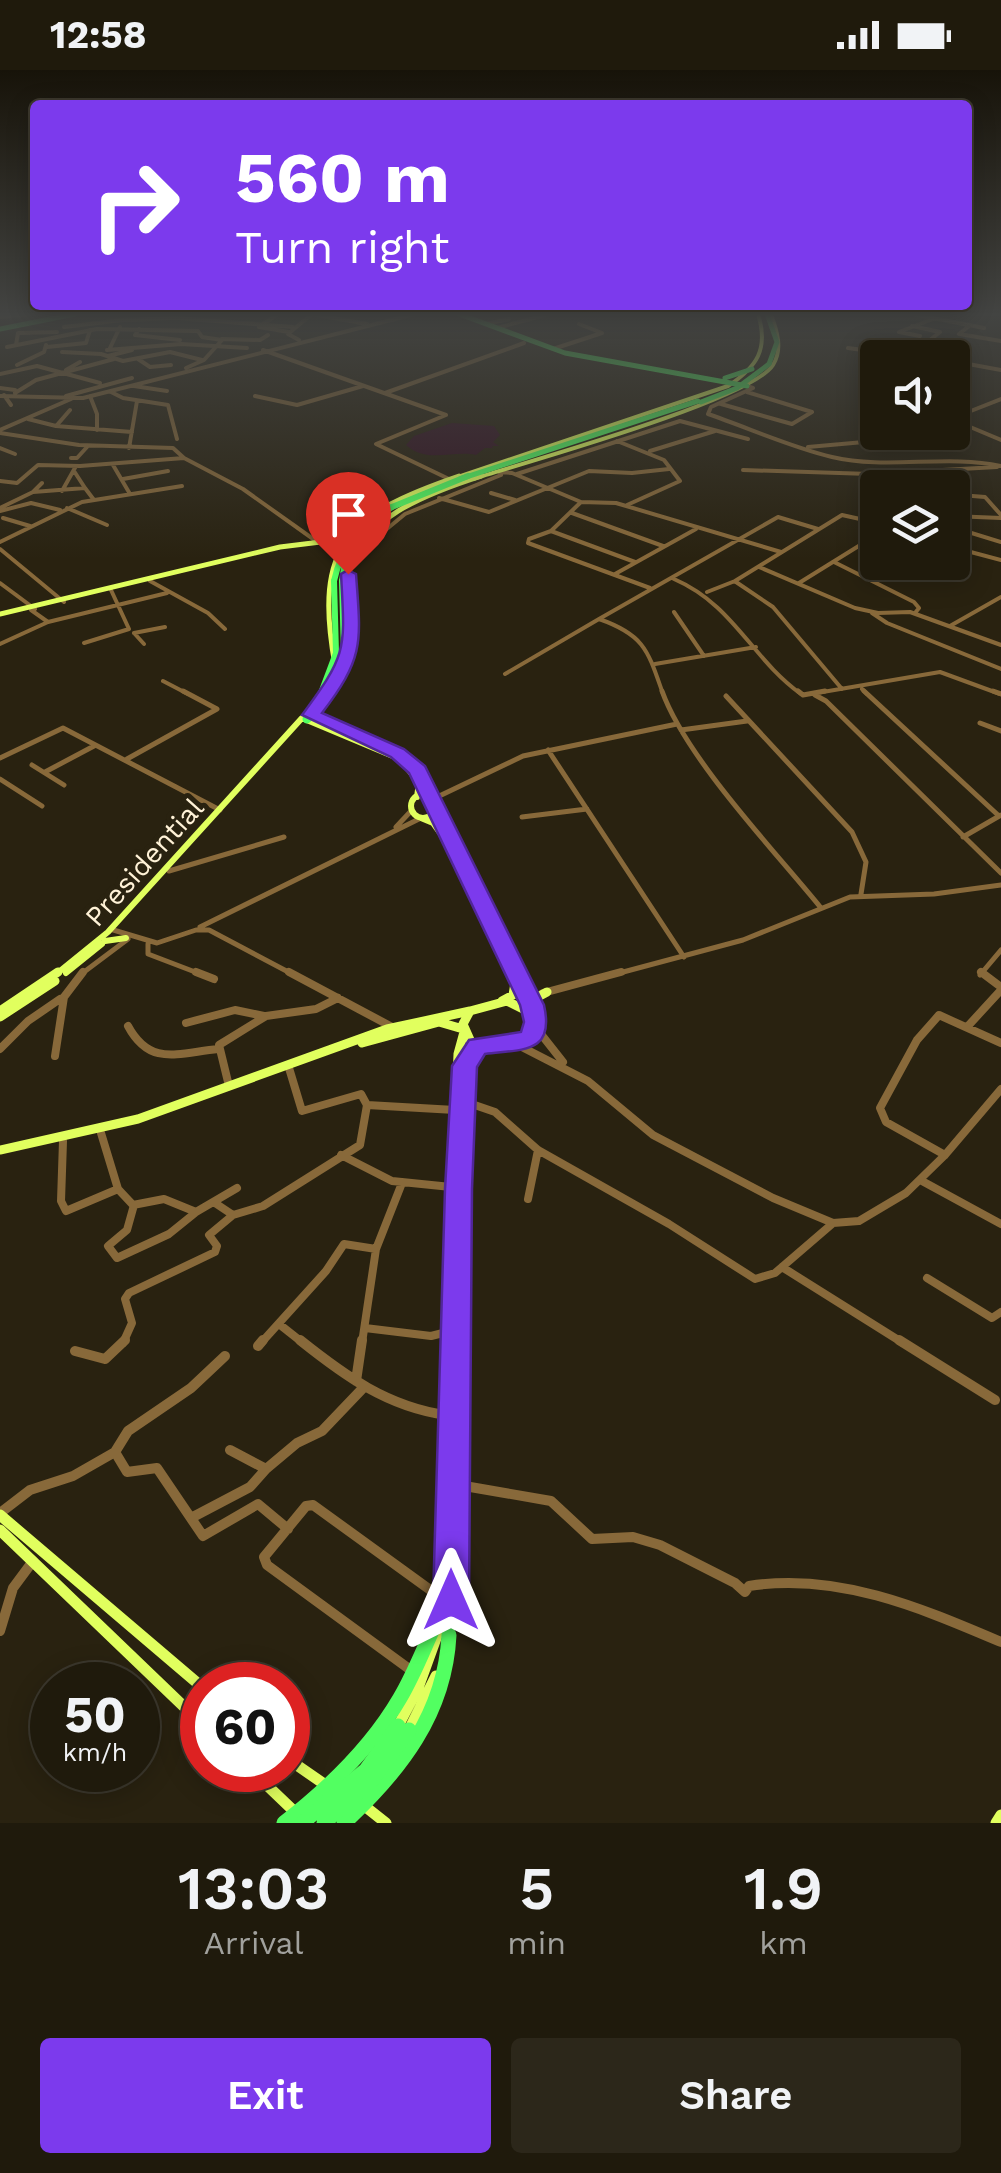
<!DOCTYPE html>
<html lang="en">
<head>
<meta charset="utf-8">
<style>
	body { margin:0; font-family:"Work Sans",sans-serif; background:#2c271a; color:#f1f3f6; height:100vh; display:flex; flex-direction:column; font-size:38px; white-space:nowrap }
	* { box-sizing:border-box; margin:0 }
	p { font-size:32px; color:#a1a19d }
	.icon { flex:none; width:55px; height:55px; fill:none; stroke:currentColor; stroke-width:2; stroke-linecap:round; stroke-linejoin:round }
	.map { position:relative; height:1753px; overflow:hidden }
	.details { display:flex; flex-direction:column; background:#1f1a0c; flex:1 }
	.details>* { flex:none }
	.banner { position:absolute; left:30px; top:30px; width:942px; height:210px; border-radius:10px; box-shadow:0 5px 25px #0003,0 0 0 2px #3c382d; background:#7c3aed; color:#fff; overflow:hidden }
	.tools { position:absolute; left:860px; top:270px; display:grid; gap:20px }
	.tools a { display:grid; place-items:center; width:110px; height:110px; border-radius:10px; background:#1f1a0c; box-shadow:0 5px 25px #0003,0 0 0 2px #3c382d; font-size:50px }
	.speed { position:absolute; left:30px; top:1592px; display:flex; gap:20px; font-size:50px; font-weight:700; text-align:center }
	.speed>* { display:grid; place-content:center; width:130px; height:130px; border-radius:50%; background:#1f1a0c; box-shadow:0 5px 25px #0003,0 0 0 2px #3c382d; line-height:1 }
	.speed small { font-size:25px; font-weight:400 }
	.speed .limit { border:15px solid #d22; background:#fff; color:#111 }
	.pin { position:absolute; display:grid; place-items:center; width:85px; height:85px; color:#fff; margin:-102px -42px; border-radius:50% 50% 50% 0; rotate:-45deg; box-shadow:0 0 10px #0007 }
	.pin .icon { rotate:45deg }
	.me { position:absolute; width:110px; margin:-55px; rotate:0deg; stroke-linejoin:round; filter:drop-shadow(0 0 8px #0008) }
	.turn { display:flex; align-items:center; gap:35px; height:210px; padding:0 40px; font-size:45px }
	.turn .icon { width:130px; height:130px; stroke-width:2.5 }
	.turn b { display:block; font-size:70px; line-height:85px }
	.eta { display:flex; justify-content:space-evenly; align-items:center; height:170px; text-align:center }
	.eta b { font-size:60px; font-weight:600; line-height:70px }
	.primary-button { display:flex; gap:20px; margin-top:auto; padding:20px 40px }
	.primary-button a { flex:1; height:115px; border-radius:10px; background:#7c3aed; color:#fff; font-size:40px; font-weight:600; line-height:115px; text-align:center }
	.primary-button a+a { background:#2c271a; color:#f1f3f6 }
	.status { display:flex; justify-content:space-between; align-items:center; height:70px; padding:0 50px; background:#1f1a0c; direction:ltr }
	.status svg { height:28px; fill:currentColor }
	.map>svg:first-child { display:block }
	.green { fill:#331322 }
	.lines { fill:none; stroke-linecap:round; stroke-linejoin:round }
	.minor-far3 { stroke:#88693a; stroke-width:4 }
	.minor-far2 { stroke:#88693a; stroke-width:5 }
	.minor-far1 { stroke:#88693a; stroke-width:8 }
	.minor { stroke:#88693a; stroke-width:10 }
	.major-far4 { stroke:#e1ff5e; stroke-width:4 }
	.major-far3 { stroke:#e1ff5e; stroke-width:5 }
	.major-far2 { stroke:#e1ff5e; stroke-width:6 }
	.major-far1 { stroke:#e1ff5e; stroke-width:9 }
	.major { stroke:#e1ff5e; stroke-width:11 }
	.highway-far3 { stroke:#52ff61; stroke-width:5 }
	.highway-far2 { stroke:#52ff61; stroke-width:6 }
	.highway-far1 { stroke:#52ff61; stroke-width:9 }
	.highway { stroke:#52ff61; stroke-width:15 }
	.highway-bridge-far2 { stroke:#52ff61; stroke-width:5 }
	.highway-bridge-far1 { stroke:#52ff61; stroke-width:6 }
	.highway-bridge { stroke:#52ff61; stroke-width:15 }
	.route { fill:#7c3aed; stroke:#51269a; stroke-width:2.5 }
	.labels { text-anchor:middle; stroke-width:10; stroke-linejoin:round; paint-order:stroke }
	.street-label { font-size:28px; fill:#fff2d7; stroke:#292210 }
</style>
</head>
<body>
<div class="status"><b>12:58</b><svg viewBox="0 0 49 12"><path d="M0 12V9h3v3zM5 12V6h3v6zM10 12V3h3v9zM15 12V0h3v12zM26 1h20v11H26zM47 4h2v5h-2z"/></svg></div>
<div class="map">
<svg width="1001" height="1753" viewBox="0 0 1001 1753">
	<rect width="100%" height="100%" fill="#292210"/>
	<path class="green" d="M452 353 494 356 500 365 493 372 499 376H492L493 378H485L476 385C453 380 427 394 406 375L414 366Z"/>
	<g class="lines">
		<path class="minor-far3" d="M278 244 259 257 289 262
			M311 244 367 254
			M912 244 984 258
			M0 247 31 244
			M123 250 177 248 293 257
			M486 254 509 249
			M912 256 940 262 930 270 949 273
			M969 256 959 264 1001 271
			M64 257 123 250
			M497 258 549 244
			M139 259 135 265 180 270
			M920 266 899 262 933 249
			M222 269 260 270 268 265
			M299 270 288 264 312 244
			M16 275 18 263 57 262
			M7 277 97 259 198 261 202 267 222 270 204 290 186 298
			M47 277 86 273 90 260
			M110 278 120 257
			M848 278 921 288
			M553 279 602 263 579 254
			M107 280 181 274 247 278
			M263 280 446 345 376 374 449 409
			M62 282 101 284 123 291 170 282 202 290
			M108 286 132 280
			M138 289 150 297 171 295
			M952 291 1001 300
			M17 295 44 282 46 275
			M66 300 80 292
			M0 304 37 296 100 313
			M134 316 167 321
			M747 316 753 318 711 337 708 344C749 358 790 377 832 387 887 400 946 384 1001 396
			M0 318 15 320
			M111 322 123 328 168 335 177 369
			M15 323 36 310 114 289
			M385 323 524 273
			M4 325 11 335
			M0 326 83 328 415 244
			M66 326 132 308
			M90 326 97 344V360
			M255 326 297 335 363 316
			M1001 329 958 346 963 354 1001 370
			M721 334 792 354 812 342 747 322
			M28 349 56 356 132 362
			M57 355 70 340
			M0 360 71 329
			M0 363 79 375 173 378 184 388 243 419 316 471
			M617 371 664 390 680 411 627 435
			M808 377 864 372 959 379
			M0 378 15 384
			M129 378 137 331
			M650 381 715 361
			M71 388H77L87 377
			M113 395 130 424
			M743 400 870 404 997 397
			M74 401 85 418
			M499 402 512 403 581 432 616 433 781 482
			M517 404 680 351 748 369
			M123 409 168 401
			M0 411 17 413 38 395 80 396 184 388
			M62 421 76 396
			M33 422 85 418 94 430
			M491 423 515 430
			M960 425 985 427 1001 445
			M439 428 489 442 589 401 632 403 669 399
			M581 432 551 461 529 469 528 473 650 518
			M0 438 33 422 42 413
			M67 438 107 455
			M0 441 31 433 60 440
			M572 443 663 476
			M952 446 1001 448
			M3 448 30 456
			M952 457 1001 472
			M551 461 635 492
			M0 472 82 432 182 416
			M371 472 405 444 501 405
			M952 477 1001 490
			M0 479 64 532
			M952 491 969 482
			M834 492 914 532 919 538 915 543
			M759 497 855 538 878 543 910 542 1001 575
			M935 502 951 492
			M615 504 696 459
			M674 509C734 535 751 588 801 624
			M150 511 208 543 225 559
			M736 512 773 537 842 619
			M0 513 35 539
			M799 513 878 464
			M707 522 735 511 842 445 878 453
			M31 540 48 552 167 523
			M674 542 704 586
			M872 543 887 553 1001 599
			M950 556 1001 527
			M134 563 165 557
			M134 563 144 574
			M84 573 129 559 111 520
			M0 574 48 552
			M655 594 756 577
			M505 604 599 549
			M163 611 188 624
			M862 619 867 624
			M663 624C648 581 645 565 599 549L778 447 818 459
			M811 624 940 602 1000 624"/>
		<path class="minor-far2" d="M662 621C686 688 774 780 821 838
			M798 621 803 625 825 621
			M864 621 999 746
			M993 621 1001 624
			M815 625 826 631 1001 803
			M726 626 852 762 866 792 861 824
			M980 653 1001 661
			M681 660 747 651
			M548 680 684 887
			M0 688 63 658 220 740
			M127 689 217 639 183 621
			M32 695 64 715
			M45 702 94 676
			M0 709 42 736
			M433 729 523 686 677 654
			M522 747 587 739
			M396 757 411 741
			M963 767 1001 745
			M169 801 284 767
			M200 857 421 748
			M110 859 157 873 196 860H209L294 905
			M148 874V884L203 905
			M80 905 128 869
			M612 905 743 870 850 827 934 824 1001 815
			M980 905 1001 880"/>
		<path class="minor-far1" d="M196 902 214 909
			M289 902 394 958
			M981 902 1001 917
			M543 923 621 902
			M186 953 235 940 264 946
			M128 956C150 997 178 983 218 979
			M968 956 1001 920
			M537 959 563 992
			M514 973 588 1011 653 1065 773 1128 833 1153 859 1151 906 1123 945 1085 1001 1019
			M0 979 28 951 60 929
			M55 986 64 927 83 902
			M289 998 302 1041 361 1024 367 1035 455 1040
			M229 1016 219 975 266 946 316 939 338 928
			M463 1031 495 1042 538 1080 669 1154 755 1209 775 1203 832 1154
			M101 1063 118 1119 133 1135 164 1129 196 1142 237 1118
			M63 1071 61 1131 66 1141 118 1119
			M341 1085 392 1111 451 1117
			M945 1085 886 1052 880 1038 917 970 939 945 1001 973
			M922 1111 1001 1154
			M528 1129 538 1080
			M215 1133 233 1145
			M134 1135 127 1160 108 1176 117 1188 169 1164 195 1143
			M782 1197 903 1273
			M927 1208 992 1248 1001 1242
			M279 1254 303 1273
			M365 1258 431 1266 447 1262
			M123 1273 132 1253 125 1229 129 1223 215 1182 217 1176 209 1165 233 1145 263 1136 360 1075 367 1035
			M261 1273 326 1201 344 1174 376 1179
			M362 1273 376 1179 402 1113"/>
		<path class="minor" d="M300 1270C345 1306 388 1337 446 1345
			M899 1270 995 1330
			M258 1276 263 1270
			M75 1281 105 1289 125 1270
			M356 1311 362 1270
			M230 1380 266 1399 297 1373 322 1361 364 1317
			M115 1382 127 1402 157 1398 203 1466 258 1434 288 1459
			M453 1414 551 1431 592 1469 633 1467 660 1475 735 1513 745 1522 749 1516C838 1502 921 1538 1001 1572
			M0 1443 30 1420 73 1406 115 1382 128 1361 191 1318 225 1286
			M191 1448 250 1417 266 1399
			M0 1561 13 1518 33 1491
			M412 1601 267 1495 264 1487 306 1436 313 1435 440 1527"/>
		<path class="major-far4" d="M452 409 728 316C757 297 769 279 758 244
			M473 409C523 393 751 330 773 295 783 279 777 261 771 244"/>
		<path class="major-far3" d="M0 544 280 477 345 469
			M335 595C313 474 348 444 459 406
			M344 595C353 566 345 540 348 510 354 449 431 422 481 406"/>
		<path class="major-far2" d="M420 703 431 726
			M411 736a12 12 0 1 1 24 0a12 12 0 1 1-24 0Z
			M435 740 517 905
			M421 748 433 753 443 767
			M487 856 511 905
			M105 871 126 868
			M66 903 102 874
			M55 905 108 862 302 648 400 689 419 713 417 727"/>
		<path class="major-far1" d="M516 902 534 947
			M502 931 513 925 515 913 510 902
			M507 931 531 943 536 958 532 967 492 976 471 972 463 954 470 941Z
			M532 935 534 929 547 922
			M0 941 58 902
			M0 947 55 911
			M362 973 439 952 463 959
			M0 1080 138 1049 387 959 470 941
			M447 1273 458 984 464 962
			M455 1273 465 996 477 976"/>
		<path class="major" d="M0 1445 202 1617
			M0 1460 202 1654
			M440 1546 447 1270
			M449 1564 455 1270
			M398 1656 418 1618 439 1560
			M409 1660 436 1606
			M288 1689 327 1716
			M251 1700 298 1745
			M362 1734 386 1753
			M996 1753 1001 1745"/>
		<path class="highway-far3" d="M459 244 565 283 747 316
			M767 244 777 272 769 294
			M0 259 75 244
			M725 308 752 299
			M460 409 698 331"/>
		<path class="highway-far2" d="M392 437 468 406
			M321 623 336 583 334 511
			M328 624 344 584 342 511"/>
		<path class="highway-far1" d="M307 649 330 621"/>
		<path class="highway" d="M284 1753C329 1718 371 1678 400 1628 416 1601 426 1572 440 1544
			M344 1753C400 1701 445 1644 449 1565"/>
		<path class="highway-bridge-far2" d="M701 332 737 318 769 294"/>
		<path class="highway-bridge-far1" d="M334 511C341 476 363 456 392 437
			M342 511 345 492 355 475"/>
		<path class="highway-bridge" d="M302 1753 366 1700 398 1656
			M324 1753 372 1710 409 1660"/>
	</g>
	<linearGradient id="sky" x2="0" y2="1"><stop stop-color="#171309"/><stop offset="0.5" stop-color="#434442"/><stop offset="1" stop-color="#434442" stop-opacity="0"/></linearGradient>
	<rect width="1001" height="489" fill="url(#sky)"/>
	<path class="route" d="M348 500 356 504C361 572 365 587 322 643L404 679 425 696 544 935C555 984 523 979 485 984L477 997 472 1119 469 1530 464 1543 451 1548 439 1543 433 1530 445 1119 452 996 469 970 521 962 524 952 520 935 409 703 391 687 302 645C348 583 345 580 341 504Z"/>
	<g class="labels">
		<g class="street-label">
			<text transform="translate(144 792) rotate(-48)" y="10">Presidential</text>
		</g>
	</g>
</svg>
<div class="tools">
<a><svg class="icon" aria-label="sound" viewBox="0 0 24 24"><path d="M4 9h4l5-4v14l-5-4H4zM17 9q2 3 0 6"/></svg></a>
<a><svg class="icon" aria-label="layers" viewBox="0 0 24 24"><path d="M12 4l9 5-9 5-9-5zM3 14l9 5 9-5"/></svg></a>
</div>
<div class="speed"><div>50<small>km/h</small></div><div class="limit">60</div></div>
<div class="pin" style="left:348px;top:504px;background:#d93025"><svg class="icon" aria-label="arrive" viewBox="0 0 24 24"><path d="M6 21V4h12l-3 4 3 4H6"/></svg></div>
<svg class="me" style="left:451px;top:1530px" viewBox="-20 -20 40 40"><path d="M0-17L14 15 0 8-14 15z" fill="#7c3aed" stroke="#fff" stroke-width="4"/></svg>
<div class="banner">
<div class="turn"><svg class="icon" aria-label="right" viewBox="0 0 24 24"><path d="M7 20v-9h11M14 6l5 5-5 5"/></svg><div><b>560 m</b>Turn right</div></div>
</div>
</div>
<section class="details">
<div class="eta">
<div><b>13:03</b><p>Arrival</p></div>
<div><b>5</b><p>min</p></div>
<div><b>1.9</b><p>km</p></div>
</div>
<div class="primary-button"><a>Exit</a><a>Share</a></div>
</section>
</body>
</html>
